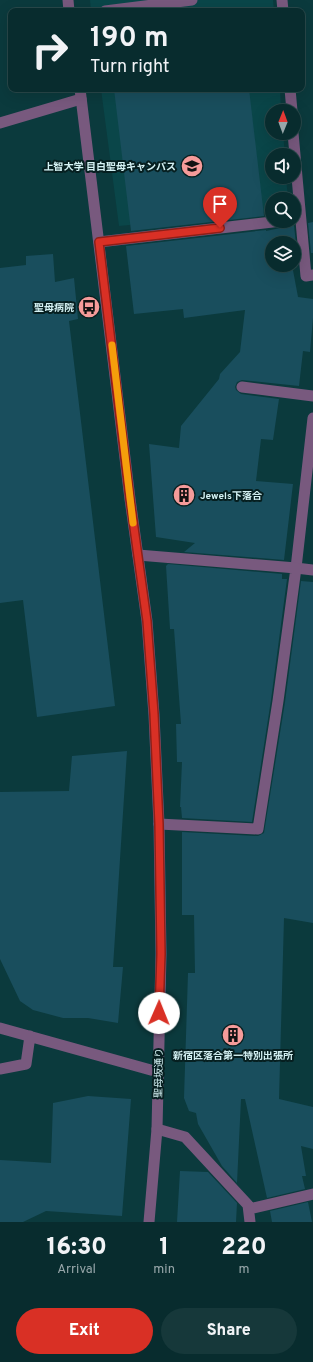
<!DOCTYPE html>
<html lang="en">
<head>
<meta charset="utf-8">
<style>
	body { margin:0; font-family:Overpass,"Noto Sans JP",sans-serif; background:#16383a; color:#f1f3f6; height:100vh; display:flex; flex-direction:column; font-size:15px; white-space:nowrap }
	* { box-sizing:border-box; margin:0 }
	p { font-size:13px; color:#98a7aa }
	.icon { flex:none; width:22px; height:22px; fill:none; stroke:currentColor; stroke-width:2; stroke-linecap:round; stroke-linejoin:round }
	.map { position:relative; height:1222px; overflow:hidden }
	.panel { display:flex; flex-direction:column; background:#082c2e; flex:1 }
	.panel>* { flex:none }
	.banner { position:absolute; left:8px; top:8px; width:297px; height:84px; border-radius:8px; box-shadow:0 4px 16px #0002,0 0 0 1px #29484a; background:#082c2e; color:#f1f3f6; overflow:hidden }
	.needle { width:26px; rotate:1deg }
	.buttons { position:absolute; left:265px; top:104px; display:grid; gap:8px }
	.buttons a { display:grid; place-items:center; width:36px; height:36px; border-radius:50%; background:#082c2e; box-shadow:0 4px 16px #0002,0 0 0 1px #29484a; font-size:20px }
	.pin { position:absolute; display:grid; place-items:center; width:34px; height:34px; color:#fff; margin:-41px -17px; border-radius:50% 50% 50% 0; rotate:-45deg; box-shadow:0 0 4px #0007 }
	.pin .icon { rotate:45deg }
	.me { position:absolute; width:44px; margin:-22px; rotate:1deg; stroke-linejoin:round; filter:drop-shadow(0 0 3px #0008) }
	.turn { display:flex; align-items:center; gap:14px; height:84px; padding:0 16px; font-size:18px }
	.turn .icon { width:52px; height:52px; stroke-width:2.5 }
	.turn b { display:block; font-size:28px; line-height:34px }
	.eta { display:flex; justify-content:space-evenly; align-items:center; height:68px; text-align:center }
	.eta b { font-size:24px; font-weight:800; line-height:28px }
	.button { display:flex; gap:8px; margin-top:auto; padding:8px 16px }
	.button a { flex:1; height:46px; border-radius:24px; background:#d93025; color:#fff; font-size:16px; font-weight:800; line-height:46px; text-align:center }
	.button a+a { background:#16383a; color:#f1f3f6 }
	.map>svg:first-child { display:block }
	.built { fill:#0a4649 }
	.building { fill:#194e5d }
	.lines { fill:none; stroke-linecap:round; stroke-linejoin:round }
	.service { stroke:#78597e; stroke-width:11 }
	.minor { stroke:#78597e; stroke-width:11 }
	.tertiary { stroke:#78597e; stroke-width:11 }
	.route-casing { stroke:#8d1f18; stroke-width:10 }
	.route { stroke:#d93025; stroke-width:7 }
	.slow { stroke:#f59e0b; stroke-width:7 }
	.labels { text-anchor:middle; stroke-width:4; stroke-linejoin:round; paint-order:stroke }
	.poi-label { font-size:10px; font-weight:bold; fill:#d5f2f4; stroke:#061f20; text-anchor:end }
	.street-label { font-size:10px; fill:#d5f2f4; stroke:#061f20 }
</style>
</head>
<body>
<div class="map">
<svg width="313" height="1222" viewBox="0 0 313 1222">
	<rect width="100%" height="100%" fill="#0b3a3d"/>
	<path class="built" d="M90 0H273L274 11H91Z
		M101 89H280L281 111H272V133H283L285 155H272V177H286L288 199H272V211L119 226Z"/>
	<path class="building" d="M114 89H249L264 216 131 231Z
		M313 222V253H311L308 223Z
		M294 225 297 254H294V243H272V265H292L298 297 313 299V318L310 352 303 351 299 386 242 380 237 382 235 387 236 390 241 394 279 399 273 440 261 439 256 481 293 484 284 560 184 552 195 543 156 537 149 444 179 448 181 426 219 379 220 374 240 352 245 310 184 318 183 309 134 314 126 246 266 230V231Z
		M53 254 55 282 74 278 78 319 69 321 115 706 37 717 23 600 0 603V268L26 265V256Z
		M168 564 282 574V579H287L271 700 252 822 182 818 181 807H180L182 762H177L176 724H181L174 629H170L166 566Z
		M301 581 313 582V923L284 918 279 1099 313 1107V1149L301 1146 306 1176H302L305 1189 267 1198 245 1099H241L237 1183 222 1166 198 1124 196 1113 189 1111 184 1098 188 973H195L194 915H182V832L258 836 264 833 285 702Z
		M127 751 113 967H123L118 1023 88 1018H63L33 1010 20 1001 0 959V792L69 791 72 756Z
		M88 1096 131 1099 122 1216 46 1211 23 1222H0V1160L51 1163 53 1103Z
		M180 1171 208 1172 237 1203 236 1222H177Z
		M308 1202 312 1222H272L270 1211Z"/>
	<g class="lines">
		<path class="service" d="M282 0 283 11
			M290 89 292 111
			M293 133 306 276 313 275
			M99 242 281 221
			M242 387 313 396
			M313 418 296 568 313 570
			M157 1129 185 1137 248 1205 250 1222
			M249 1209 313 1194"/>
		<path class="minor" d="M105 11 192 0
			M0 123 81 99
			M138 555 296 568 278 701 258 829 159 824
			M0 1028 158 1072
			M0 1069 26 1064 30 1036"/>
		<path class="tertiary" d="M68 0 69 11
			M80 89 130 499 147 621 154 715 159 824 161 954 157 1129 149 1222"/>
	</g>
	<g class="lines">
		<g class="route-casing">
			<path id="route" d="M159 1013 161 954 159 824 154 714 147 621 130 499 99 242 220 228"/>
		</g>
		<use href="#route" class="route"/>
		<path class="slow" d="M112 345 133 523"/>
	</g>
	<defs>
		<g id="university-disc" transform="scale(1.15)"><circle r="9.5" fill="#f59b9a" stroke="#061f20"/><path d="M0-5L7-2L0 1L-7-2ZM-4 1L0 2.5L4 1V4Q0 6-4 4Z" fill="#111"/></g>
		<g id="bus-disc" transform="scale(1.15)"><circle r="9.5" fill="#f59b9a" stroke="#061f20"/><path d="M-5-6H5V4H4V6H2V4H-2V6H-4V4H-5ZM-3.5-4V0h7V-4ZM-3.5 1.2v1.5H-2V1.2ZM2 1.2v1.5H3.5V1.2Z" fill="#111"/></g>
		<g id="building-disc" transform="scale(1.15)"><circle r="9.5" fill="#f59b9a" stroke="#061f20"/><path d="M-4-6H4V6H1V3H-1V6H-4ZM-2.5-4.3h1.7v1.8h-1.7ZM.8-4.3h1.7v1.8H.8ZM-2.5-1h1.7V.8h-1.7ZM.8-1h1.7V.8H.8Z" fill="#111"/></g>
	</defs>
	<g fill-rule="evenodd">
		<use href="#university-disc" x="192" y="166"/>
		<use href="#bus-disc" x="89" y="307"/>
		<use href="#building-disc" x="184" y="495"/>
		<use href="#building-disc" x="233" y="1035"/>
	</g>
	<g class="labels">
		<g class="poi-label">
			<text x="176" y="170">上智大学 目白聖母キャンパス</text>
			<text x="74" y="311">聖母病院</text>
			<text x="200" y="499" text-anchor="start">Jewels下落合</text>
			<text x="233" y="1059" text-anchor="middle">新宿区落合第一特別出張所</text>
		</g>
		<g class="street-label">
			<text transform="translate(158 1073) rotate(-89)" y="4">聖母坂通り</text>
		</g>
	</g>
</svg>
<div class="buttons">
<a><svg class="needle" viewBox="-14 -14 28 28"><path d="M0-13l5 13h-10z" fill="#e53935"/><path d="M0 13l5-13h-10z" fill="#98a7aa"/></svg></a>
<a><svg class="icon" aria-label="sound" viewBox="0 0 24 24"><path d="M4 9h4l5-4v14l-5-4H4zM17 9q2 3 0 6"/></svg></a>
<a><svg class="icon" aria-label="search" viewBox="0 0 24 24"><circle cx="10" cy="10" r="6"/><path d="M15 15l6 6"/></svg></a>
<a><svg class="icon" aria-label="layers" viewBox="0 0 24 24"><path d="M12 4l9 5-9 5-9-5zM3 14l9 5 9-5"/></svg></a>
</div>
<div class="pin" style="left:220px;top:228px;background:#d93025"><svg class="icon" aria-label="arrive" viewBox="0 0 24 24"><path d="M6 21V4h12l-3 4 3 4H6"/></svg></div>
<svg class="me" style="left:159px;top:1013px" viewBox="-20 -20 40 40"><circle r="19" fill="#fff"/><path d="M0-13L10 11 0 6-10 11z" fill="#d93025"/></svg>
<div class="banner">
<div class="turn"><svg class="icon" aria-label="right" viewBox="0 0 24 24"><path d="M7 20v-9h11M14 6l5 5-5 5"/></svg><div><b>190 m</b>Turn right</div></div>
</div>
</div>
<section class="panel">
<div class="eta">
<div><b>16:30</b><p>Arrival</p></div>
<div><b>1</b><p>min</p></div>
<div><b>220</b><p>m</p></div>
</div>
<div class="button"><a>Exit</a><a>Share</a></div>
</section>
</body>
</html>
